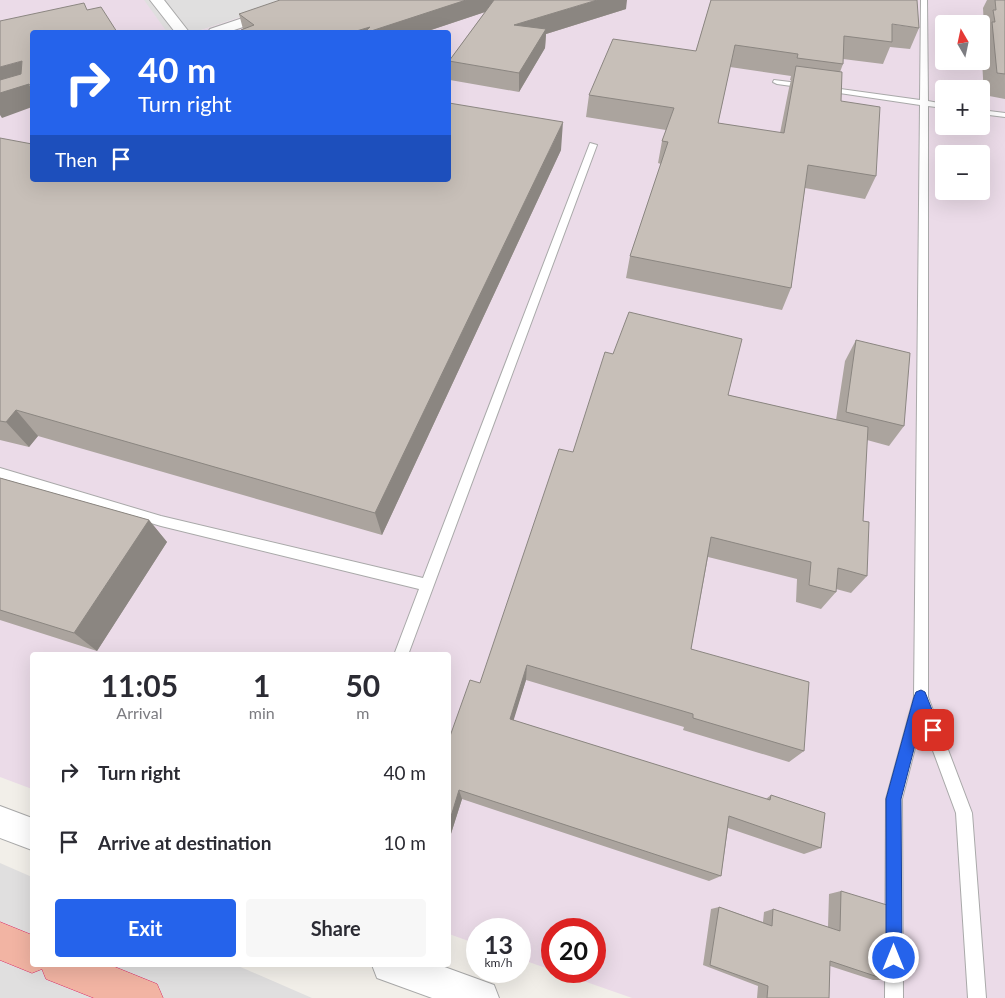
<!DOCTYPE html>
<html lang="en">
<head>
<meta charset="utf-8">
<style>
	body { margin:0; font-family:Lato,sans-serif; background:#f7f7f7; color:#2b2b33; height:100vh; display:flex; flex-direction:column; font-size:19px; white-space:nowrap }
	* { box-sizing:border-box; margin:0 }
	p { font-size:16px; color:#7c7c81 }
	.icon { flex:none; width:28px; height:28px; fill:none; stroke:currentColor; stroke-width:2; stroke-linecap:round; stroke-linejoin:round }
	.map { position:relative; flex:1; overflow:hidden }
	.sheet { position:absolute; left:30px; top:652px; width:421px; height:315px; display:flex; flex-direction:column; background:#fff; border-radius:5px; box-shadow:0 5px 20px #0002 }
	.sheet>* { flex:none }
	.hud { position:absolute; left:30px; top:30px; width:421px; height:152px; border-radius:5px; box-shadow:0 5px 20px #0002; background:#2563eb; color:#fff; overflow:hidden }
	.needle { width:32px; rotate:351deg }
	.tools { position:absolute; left:935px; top:15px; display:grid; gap:10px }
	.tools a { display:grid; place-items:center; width:55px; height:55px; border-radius:5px; background:#fff; box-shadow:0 5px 20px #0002; font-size:25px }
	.speed { position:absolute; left:466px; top:918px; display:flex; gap:10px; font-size:25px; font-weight:700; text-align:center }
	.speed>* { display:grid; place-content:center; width:65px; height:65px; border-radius:50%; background:#fff; box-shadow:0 5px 20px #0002; line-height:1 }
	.speed small { font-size:12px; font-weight:400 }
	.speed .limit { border:8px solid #d22; background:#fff; color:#111 }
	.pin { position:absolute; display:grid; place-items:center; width:42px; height:42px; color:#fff; margin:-21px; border-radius:10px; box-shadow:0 2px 8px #0006 }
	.me { position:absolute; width:55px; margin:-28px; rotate:0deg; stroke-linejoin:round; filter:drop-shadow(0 0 4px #0008) }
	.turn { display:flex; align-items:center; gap:18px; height:105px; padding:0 25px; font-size:22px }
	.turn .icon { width:65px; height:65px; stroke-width:2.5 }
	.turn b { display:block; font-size:35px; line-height:42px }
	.then { display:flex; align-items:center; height:48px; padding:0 25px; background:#0003; gap:10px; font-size:19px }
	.eta { display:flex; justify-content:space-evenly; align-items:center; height:85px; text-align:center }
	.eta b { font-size:30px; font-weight:700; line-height:35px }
	.button { display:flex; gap:10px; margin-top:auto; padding:10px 25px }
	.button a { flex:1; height:58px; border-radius:5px; background:#2563eb; color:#fff; font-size:20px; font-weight:700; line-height:58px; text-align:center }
	.button a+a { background:#f7f7f7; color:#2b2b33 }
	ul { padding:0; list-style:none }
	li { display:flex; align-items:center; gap:15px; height:70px; padding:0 25px }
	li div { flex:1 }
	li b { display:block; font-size:19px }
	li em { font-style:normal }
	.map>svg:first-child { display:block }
	.residential { fill:#e0dfdf }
	.industrial { fill:#ebdbe8; fill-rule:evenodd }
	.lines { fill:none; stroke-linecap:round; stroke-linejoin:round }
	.service-casing { stroke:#a9a9a9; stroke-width:2 }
	.minor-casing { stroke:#a9a9a9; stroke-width:2 }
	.trunk-casing { stroke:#dc2a67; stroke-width:1 }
	.service { fill:#fff; fill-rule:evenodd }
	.minor { fill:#fff; fill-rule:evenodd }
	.trunk { fill:#f2b4a3; fill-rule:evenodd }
	.wall { fill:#aba49e; fill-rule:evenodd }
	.shaded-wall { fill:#8b8681 }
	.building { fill:#c7bfb8; stroke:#8b8681 }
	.route { fill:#2563eb; stroke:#184099 }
</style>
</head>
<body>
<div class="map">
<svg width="1005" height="998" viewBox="0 0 1005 998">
	<rect width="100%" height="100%" fill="#f2efe9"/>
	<path class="residential" d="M0 0H293L195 32H32Z
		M0 863 32 877V965H236L312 998H0Z"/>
	<path class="industrial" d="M0 0H144L167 32H32L0 95Z
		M293 0H1005V998H632L555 971H595V929H552V970L520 959V929H478L477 944 449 934V655H32V789L0 777V97L32 86V180H449V32H195ZM944 24H981V61H944ZM944 89H981V126H944ZM944 154H981V191H944Z"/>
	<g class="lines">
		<g class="service-casing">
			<path id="service" d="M921 0H927L928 101 944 104V108L928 106V697L972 813 986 998H968L956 813 922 721 902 799 903 998H885L886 799 914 697 920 105 826 91 822 89 826 87 920 100Z
				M774 80 806 84 810 86 806 88 777 84 773 82Z
				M981 110 1005 113V117L981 114Z
				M590 143 597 145 408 655H394L419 589 161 526 0 478V468L161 516 423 578Z"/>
		</g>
		<g class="minor-casing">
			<path id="minor" d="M150 0H164L189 32H175Z
				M296 0H317L315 3 228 32H208L210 29Z
				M0 806 32 818V850L0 838Z
				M372 965H439L494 985 499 998H432L377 978Z"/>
		</g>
		<g class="trunk-casing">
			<path id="trunk" d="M0 922 32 935V965H110L157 984 163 998H94L46 979 42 969 32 973 0 960Z"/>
		</g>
		<use href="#service" class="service"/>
		<use href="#minor" class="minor"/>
		<use href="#trunk" class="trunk"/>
	</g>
	<path class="wall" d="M711 0 919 28 910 49 890 47 883 64 843 59V64L840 72 841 101 876 176 865 199 805 188 791 288 782 310 626 278 630 256 661 164 658 163 662 141 666 130 586 117 589 95 696 51ZM730 67 791 76 790 80H791L789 88 780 133 718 123Z
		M987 0H1005V99L984 95 981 43 983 40 982 32 984 27 983 8Z
		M626 9 546 34 545 48 519 92 450 80 449 61 485 12 425 32H242L241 30 243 29 239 14Z
		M0 138 32 180H449L561 150 382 535 38 436 29 447 0 440Z
		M856 340 904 426 889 446 867 440 863 521 867 576 851 593 836 589V592L821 609 796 602 797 579 708 557 691 649 804 751 789 762 683 730 684 727 526 680 513 720 766 799 771 795 821 848 804 854 728 828 721 876 709 881 462 799 449 840V739L480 683 573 452 728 395 836 420 845 361Z
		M0 478 149 520 167 542 97 651 0 620Z
		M841 891 887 980H873L830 966 829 998H757L758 986 703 965 711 909 719 907 763 922 764 912 773 909 828 927 829 894Z"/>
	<path class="shaded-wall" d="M466 0H503V6L425 32H353L370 27Z
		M597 0H627L626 9 546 34 545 48 519 92V73L514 25Z
		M22 61 29 84 32 91V107L2 118 0 115V67Z
		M563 122 561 150 382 535 375 513Z
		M16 410 38 436 29 447 6 422Z
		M149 520 167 542 97 651 74 633Z
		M527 665 526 680 510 732V719Z
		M459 790 462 799 449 840V823Z"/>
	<path class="building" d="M280 0H466L368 32H365L370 27 353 32H245L241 30 254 25 239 14Z
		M494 0H597L514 25 546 29 519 73 449 61Z
		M711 0H917L919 28 892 24V42L844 36 843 64 797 58 798 54 735 45 718 123 784 133 796 66 842 72 841 101 880 107 876 176 808 165 791 288 630 256 668 142 662 141 674 108 589 95 613 39 696 51Z
		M995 0H1005V74L997 73 992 22H995L993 10H996Z
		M84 3 87 10 101 7 117 32H32V88L29 84 0 93V80L21 74 22 61 0 67V21Z
		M449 103 563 122 375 513 16 410 6 422 0 421V138L32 144V180H449Z
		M629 312 742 339 728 395 868 427 863 521 869 522 867 576 838 568 836 592 809 585 811 562 711 537 691 649 809 682 804 751 693 718V714L527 665 510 719 770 800 771 795 825 813 821 848 729 816 721 876 459 790 449 823V739L470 680 480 683 559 449 573 452 605 352 613 354Z
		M856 340 910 353 904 426 846 412Z
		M0 478 149 520 74 633 0 610Z
		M841 891 887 905V980L830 961 829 998H767L768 986 710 965 719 907 772 926 773 909 840 931Z"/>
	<path class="route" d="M921 690 925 692 940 730 938 735 933 737 928 735 922 718 901 799 902 958 900 964 894 966 888 964 886 958V799L914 697 916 692Z"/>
</svg>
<div class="tools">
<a><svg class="needle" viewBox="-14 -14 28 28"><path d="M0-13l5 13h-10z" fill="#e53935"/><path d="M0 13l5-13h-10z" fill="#7c7c81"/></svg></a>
<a>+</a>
<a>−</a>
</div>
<div class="speed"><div>13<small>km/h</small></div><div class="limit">20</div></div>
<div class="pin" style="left:933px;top:730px;background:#d93025"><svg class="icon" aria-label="arrive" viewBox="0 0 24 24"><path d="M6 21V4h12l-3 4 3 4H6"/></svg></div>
<svg class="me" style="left:894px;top:958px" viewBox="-20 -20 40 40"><circle r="17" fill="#2563eb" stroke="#fff" stroke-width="3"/><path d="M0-11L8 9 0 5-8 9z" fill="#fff"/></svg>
<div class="hud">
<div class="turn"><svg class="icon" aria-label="right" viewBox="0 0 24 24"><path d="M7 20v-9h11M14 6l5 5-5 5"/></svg><div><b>40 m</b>Turn right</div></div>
<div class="then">Then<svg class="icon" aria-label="arrive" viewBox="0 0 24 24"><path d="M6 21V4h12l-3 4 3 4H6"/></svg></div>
</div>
<section class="sheet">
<div class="eta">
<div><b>11:05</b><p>Arrival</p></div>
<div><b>1</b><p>min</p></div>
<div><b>50</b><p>m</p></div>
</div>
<ul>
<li><svg class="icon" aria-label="right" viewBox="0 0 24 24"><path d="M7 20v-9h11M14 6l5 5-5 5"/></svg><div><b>Turn right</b></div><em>40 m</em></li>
<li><svg class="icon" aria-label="arrive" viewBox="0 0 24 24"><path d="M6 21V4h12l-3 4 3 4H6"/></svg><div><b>Arrive at destination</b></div><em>10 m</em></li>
</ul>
<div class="button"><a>Exit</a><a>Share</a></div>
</section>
</div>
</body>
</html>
